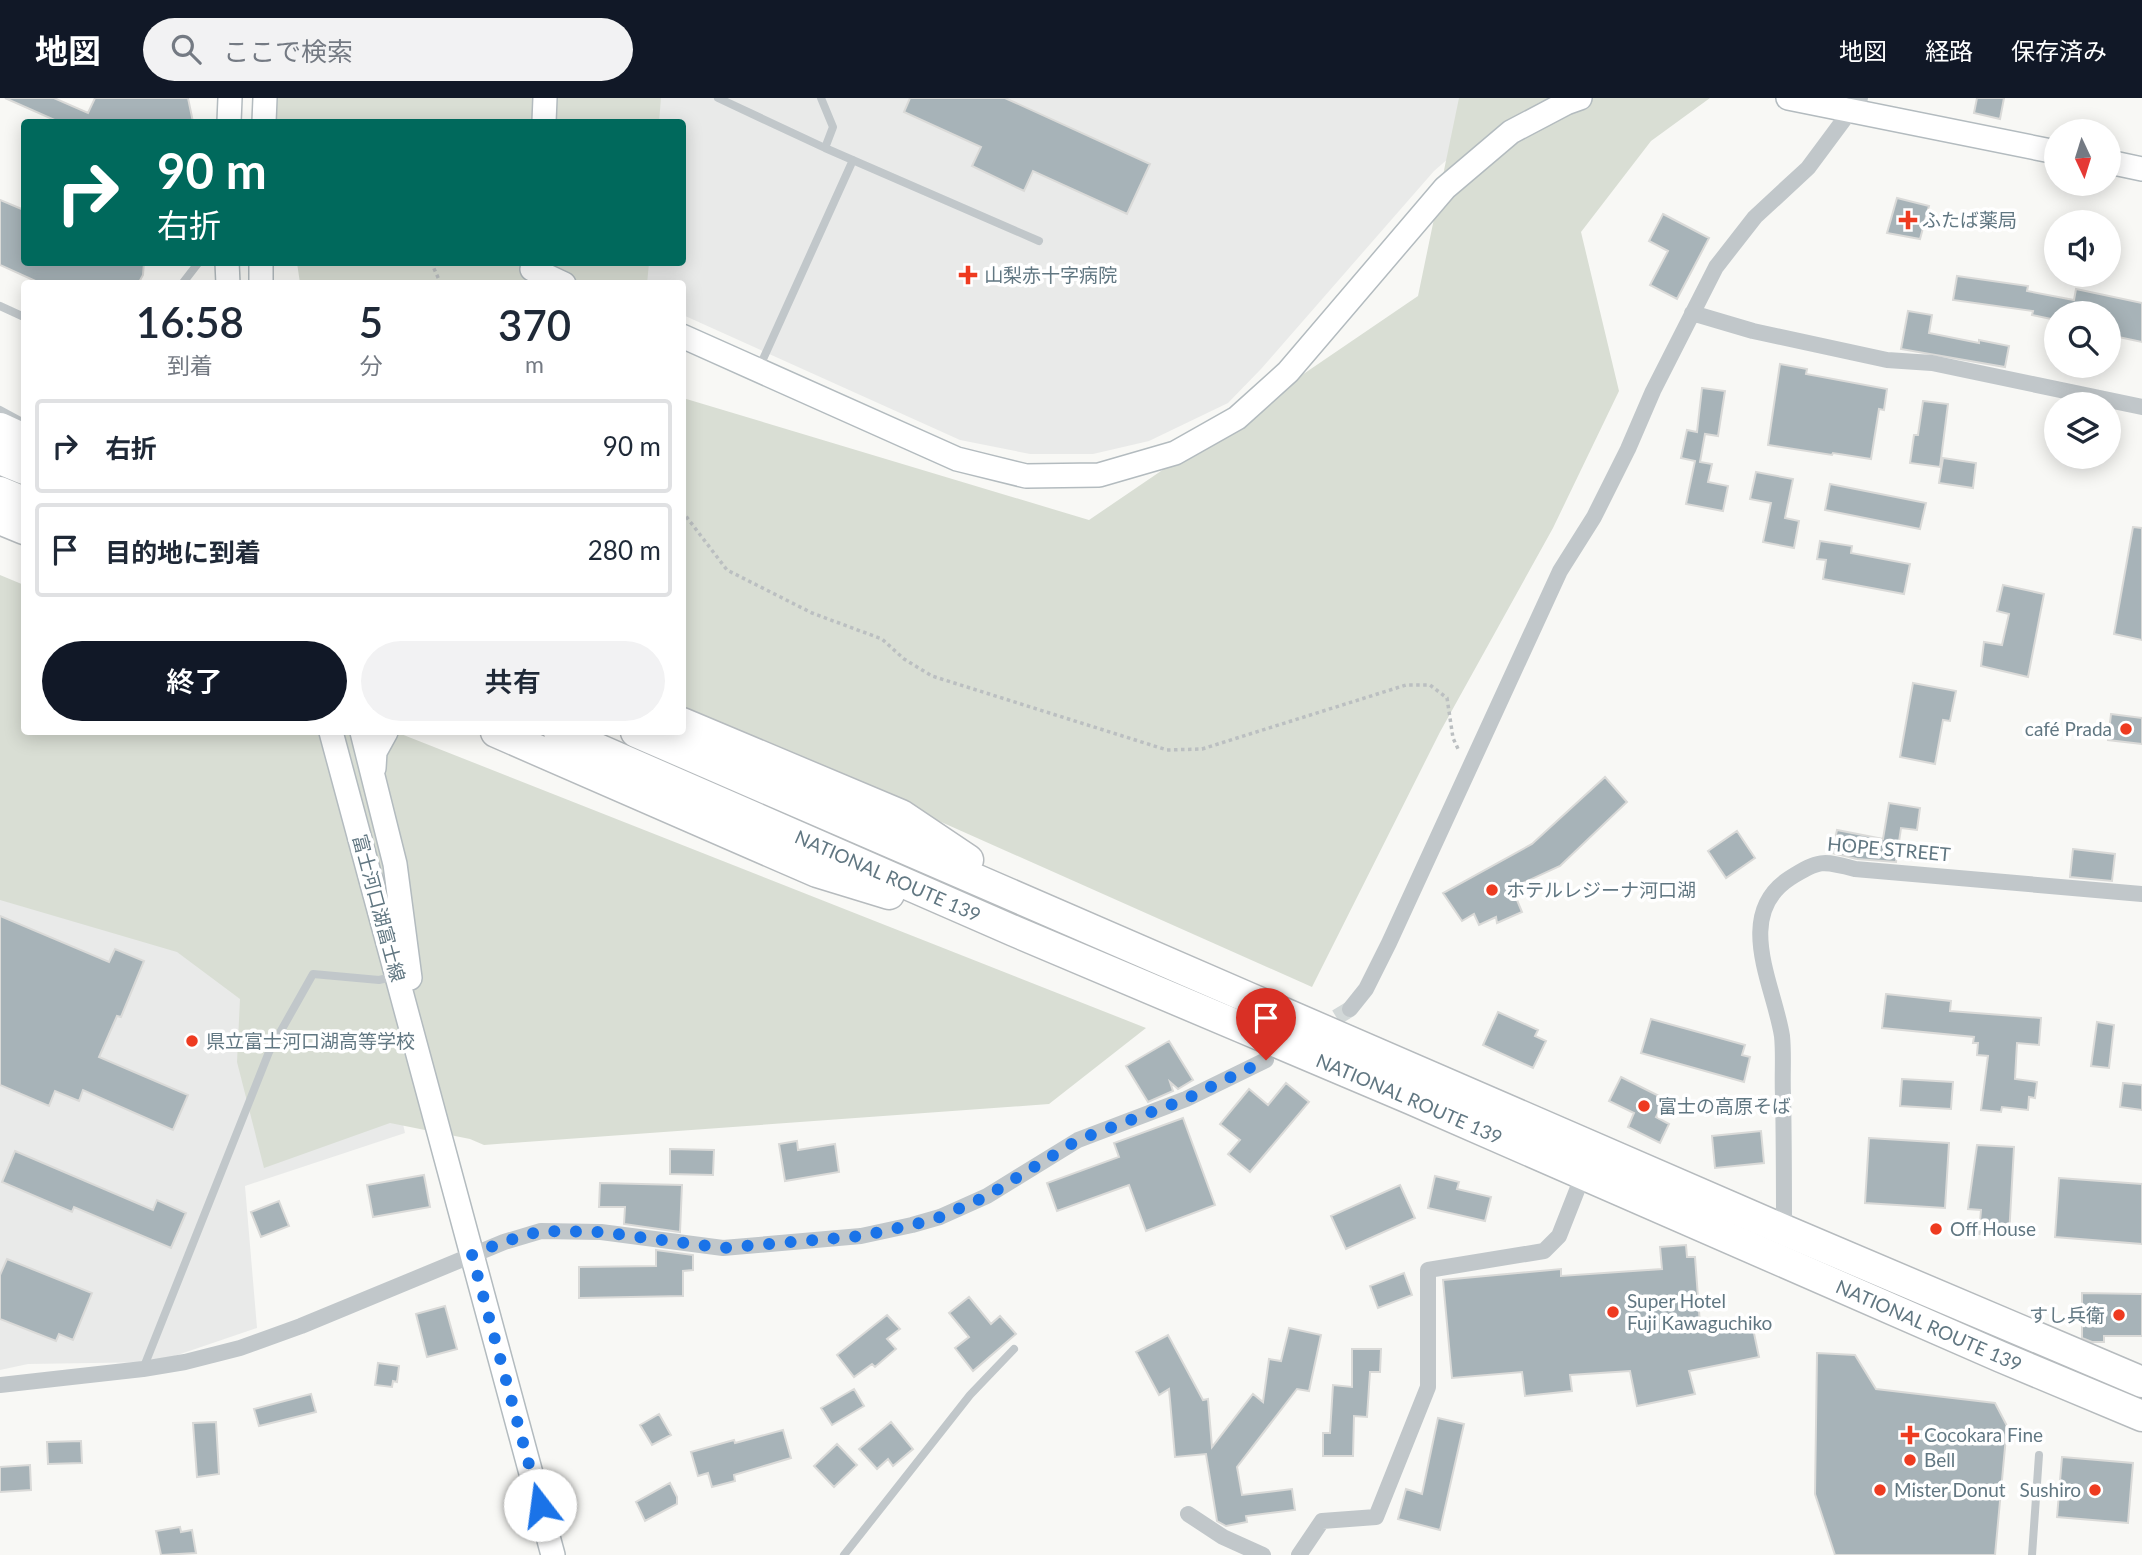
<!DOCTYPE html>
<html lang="ja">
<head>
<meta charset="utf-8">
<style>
	body { margin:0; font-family:Lato,"Noto Sans JP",sans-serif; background:#f2f2f3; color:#1f2937; height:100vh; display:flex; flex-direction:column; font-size:26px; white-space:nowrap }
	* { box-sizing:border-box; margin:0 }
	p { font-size:23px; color:#747a83 }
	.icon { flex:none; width:38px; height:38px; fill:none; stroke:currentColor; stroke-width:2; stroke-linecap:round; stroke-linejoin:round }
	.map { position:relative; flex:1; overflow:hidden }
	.panel { position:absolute; left:21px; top:182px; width:665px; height:455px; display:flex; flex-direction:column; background:#fff; border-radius:7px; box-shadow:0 4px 18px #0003 }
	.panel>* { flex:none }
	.hud { position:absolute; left:21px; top:21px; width:665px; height:147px; border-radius:7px; box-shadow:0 4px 18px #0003; background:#00695c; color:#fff; overflow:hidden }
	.needle { width:46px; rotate:176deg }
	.tools { position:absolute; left:2044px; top:21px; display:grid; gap:14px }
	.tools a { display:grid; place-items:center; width:77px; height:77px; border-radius:50%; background:#fff; box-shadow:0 4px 18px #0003; font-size:35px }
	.pin { position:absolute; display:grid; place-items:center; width:60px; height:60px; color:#fff; margin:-72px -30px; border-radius:50% 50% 50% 0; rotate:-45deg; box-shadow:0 0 7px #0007 }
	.pin .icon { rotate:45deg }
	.me { position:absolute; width:77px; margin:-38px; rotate:345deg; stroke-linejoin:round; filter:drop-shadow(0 0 5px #0008) }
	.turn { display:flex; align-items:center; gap:24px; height:147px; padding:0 21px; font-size:32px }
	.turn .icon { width:91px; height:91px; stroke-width:2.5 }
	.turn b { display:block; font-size:49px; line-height:60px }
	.eta { display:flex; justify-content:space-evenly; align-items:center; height:119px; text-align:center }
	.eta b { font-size:42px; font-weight:600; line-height:49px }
	.button { display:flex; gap:14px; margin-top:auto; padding:14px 21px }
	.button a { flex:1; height:80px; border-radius:42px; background:#111827; color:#fff; font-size:28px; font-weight:600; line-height:80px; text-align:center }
	.button a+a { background:#f2f2f3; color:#1f2937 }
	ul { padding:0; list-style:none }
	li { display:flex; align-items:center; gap:21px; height:94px; margin:0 14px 10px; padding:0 7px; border:4px solid #e0e1e3; border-radius:7px }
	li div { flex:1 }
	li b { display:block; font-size:26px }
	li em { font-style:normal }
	header { display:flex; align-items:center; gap:42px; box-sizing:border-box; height:98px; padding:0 35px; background:#111827; color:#fff }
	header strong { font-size:33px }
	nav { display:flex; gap:38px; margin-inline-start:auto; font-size:24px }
	.search { width:490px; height:63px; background:#f2f2f3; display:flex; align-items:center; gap:18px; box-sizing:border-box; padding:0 24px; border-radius:38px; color:#747a83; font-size:26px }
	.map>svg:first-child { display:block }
	.built { fill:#e9eae9 }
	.green { fill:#d9ded4 }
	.building { fill:#a7b3b8; stroke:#dadad8; stroke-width:2 }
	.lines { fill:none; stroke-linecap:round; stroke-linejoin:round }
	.street-tunnel { stroke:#d2d8d8; stroke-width:16; stroke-dasharray:16 8; stroke-linecap:butt }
	.secondary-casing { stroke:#b3bbbf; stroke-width:26 }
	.highway-casing { stroke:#b6bbbe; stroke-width:33 }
	.path { stroke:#bbbfc1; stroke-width:3.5; stroke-dasharray:3.5 3.5; stroke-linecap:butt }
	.lane { stroke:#c1c7ca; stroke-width:8 }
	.street { stroke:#c1c7ca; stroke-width:16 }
	.secondary { stroke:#fff; stroke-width:23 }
	.highway { stroke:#fff; stroke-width:30 }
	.route { stroke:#1a73e8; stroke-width:12; stroke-dasharray:0 21.6 }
	.poi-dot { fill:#ee3b20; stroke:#fff; stroke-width:2.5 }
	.labels { text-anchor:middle; stroke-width:7; stroke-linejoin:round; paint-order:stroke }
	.poi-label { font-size:19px; fill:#617782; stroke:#fff; text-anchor:start }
	.street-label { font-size:19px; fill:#617782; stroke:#fff }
</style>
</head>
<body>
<header>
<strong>地図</strong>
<div class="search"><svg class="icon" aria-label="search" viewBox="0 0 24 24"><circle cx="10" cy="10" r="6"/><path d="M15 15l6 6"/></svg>ここで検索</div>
<nav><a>地図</a><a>経路</a><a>保存済み</a></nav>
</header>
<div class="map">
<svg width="2142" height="1457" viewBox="0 0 2142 1457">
	<rect width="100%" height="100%" fill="#f8f8f5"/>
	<path class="built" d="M555 0H1533L1494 21 1434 73 1261 271 1228 305 1149 343 1093 356H1030L960 342 683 217 682 186 612 185 570 165 682 164V24H555Z
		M0 719 365 851 405 1035 245 1088 257 1230 157 1264 28 1266 0 1272Z"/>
	<path class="green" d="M274 0H661L659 24H273Z
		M1459 0H1710L1651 43 1581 134 1619 293 1553 430 1440 634 1312 889 683 609V300L1089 422 1418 198Z
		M297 165H649L647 186 300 185Z
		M0 477 24 487V634H396L1146 930 1049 1006 484 1047 470 1041 390 1025 264 1070 237 964 240 901 177 854 0 802Z"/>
	<path class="building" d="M5 0H54L88 15 95 0H188L193 24H59Z
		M910 0H1005L1150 66 1127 116 1033 73 1024 93 972 68 981 49 904 14Z
		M1977 0H2004L2000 21 1974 15Z
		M1897 100 1929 108 1920 141 1887 135Z
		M0 102 24 112V164H144L143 177 138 186H42L0 167Z
		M1663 116 1709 140 1677 201 1650 187 1668 153 1649 143Z
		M1957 178 2028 188 2027 193 2074 202 2076 191 2142 205V244L2109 237V215H2056V222L2032 217 2033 213 1953 202Z
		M1908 213 1932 217 1929 235 1979 245V242L2009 248 2005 269 1901 251Z
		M1780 266 1807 271 1806 276 1887 291 1884 312 1879 311 1871 361 1833 355 1832 357 1768 347Z
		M1702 290 1725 293 1718 338 1705 336 1700 364 1712 366 1708 384 1728 388 1723 413 1686 406 1695 363 1681 360 1687 332 1697 334Z
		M1923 303 1948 306 1940 369 1910 365 1914 337H1918Z
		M1943 360 1976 365 1973 390 1939 385Z
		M1756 374 1793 381 1785 420 1799 423 1794 450 1763 444 1771 405 1750 401Z
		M1830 386 1926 405 1920 431 1825 412Z
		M2133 429 2142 430V542L2114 536Z
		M1820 443 1852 448 1851 455 1910 466 1904 496 1823 481 1826 462 1817 461Z
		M2003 487 2044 496 2028 579 1981 568 1984 544 2002 547 2009 516 1997 513Z
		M1913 585 1956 593 1950 623 1943 622 1935 666 1900 659Z
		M2111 616 2142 620V646L2108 642Z
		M1605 679 1627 704 1560 768 1512 790 1522 814 1497 825 1496 819 1479 827 1474 816 1462 823 1443 795 1532 746Z
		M1889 705 1920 710 1917 732 1901 730 1896 764 1857 761 1832 755 1837 732 1883 741Z
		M1737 733 1755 760 1726 780 1708 753Z
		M2073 751 2115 756 2112 783 2070 779Z
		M0 818 109 864 115 851 144 863 121 919 117 918 99 959 188 997 173 1032 83 992 79 1003 55 993 49 1008 0 987Z
		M1886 896 1951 903 1950 913 2041 920 2039 947 2017 945 2015 981 2037 984 2035 1000 2029 999 2028 1012 2002 1009 2001 1014 1981 1012 1988 958 1977 957 1978 945H1973L1974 939 1882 930Z
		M1498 914 1538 932 1535 938 1546 943 1533 970 1483 947Z
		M1651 921 1745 947 1742 957 1750 959 1744 984 1641 955Z
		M2097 924 2114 927 2109 970 2091 968Z
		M1169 943 1193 982 1178 991 1170 984 1173 993 1148 1004 1126 968Z
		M1621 979 1665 1001 1656 1019 1669 1026 1660 1045 1628 1029 1634 1015 1609 1003Z
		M1902 981 1953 984 1951 1011 1900 1008Z
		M1286 985 1309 1004 1250 1074 1228 1056 1240 1042 1220 1026 1249 991 1268 1007Z
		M2123 985 2142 987V1012L2120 1009Z
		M1183 1020 1215 1107 1146 1133 1129 1087 1057 1113 1047 1085 1119 1059 1114 1045Z
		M1761 1033 1764 1065 1715 1070 1712 1038Z
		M1869 1040 1949 1045 1945 1110 1865 1105Z
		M797 1043 798 1052 835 1046 839 1074 785 1083 779 1046Z
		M1977 1047 2014 1049 2009 1138 1979 1136 1981 1112 1968 1111Z
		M670 1051 714 1052 713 1077 670 1076Z
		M15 1053 153 1112 157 1102 186 1115 171 1150 74 1109 72 1114 2 1084Z
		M424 1077 430 1109 373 1119 367 1087Z
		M1435 1078 1459 1084 1457 1091 1491 1099 1485 1123 1428 1110Z
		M2059 1080 2142 1086V1146L2055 1139Z
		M600 1085 682 1087 680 1134 624 1126 625 1109H599Z
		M1400 1087 1415 1120 1346 1151 1331 1118Z
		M279 1103 289 1128 261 1139 251 1114Z
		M1686 1147 1687 1159H1695L1700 1226 1714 1224V1228L1751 1221 1759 1259 1689 1273 1695 1296 1637 1308 1630 1273 1570 1277 1572 1293 1525 1298 1522 1274 1452 1280 1443 1182 1561 1171V1178L1662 1171 1660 1149Z
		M656 1152 693 1157V1172L683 1173V1198L579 1200V1169L656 1168Z
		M7 1161 92 1195 73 1242 59 1236 56 1243 0 1221V1177Z
		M1404 1175 1412 1197 1378 1210 1370 1188Z
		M2082 1195 2142 1196V1238H2104V1244H2092L2082 1240Z
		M969 1199 991 1226 1000 1218 1016 1236 973 1273 955 1250 969 1239 949 1215Z
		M445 1208 457 1251 427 1259 416 1216Z
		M887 1217 900 1231 887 1241 896 1251 875 1269 872 1266 854 1279 837 1257Z
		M1289 1230 1321 1237 1309 1293 1297 1291 1237 1369 1242 1397 1292 1391 1295 1412 1246 1418 1247 1424 1226 1428 1217 1423 1206 1356 1175 1359 1169 1291 1159 1297 1136 1254 1168 1237 1203 1302 1208 1301 1212 1349 1253 1296 1263 1304 1269 1261 1281 1263Z
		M1352 1251H1381L1380 1274H1370L1367 1319 1354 1318 1353 1358H1323V1335H1330L1333 1287 1352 1289Z
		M1817 1255 1855 1257 1876 1291 1995 1305 2007 1328 1995 1457H1835L1815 1396Z
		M378 1265 399 1268 397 1284 393 1283 392 1289 375 1287Z
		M854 1291 864 1308 832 1327 821 1310Z
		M311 1296 316 1314 259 1328 254 1311Z
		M659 1316 671 1337 652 1347 640 1327Z
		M1438 1320 1464 1326 1440 1432 1398 1421 1406 1391 1422 1396Z
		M216 1324 219 1376 197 1379 193 1325Z
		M891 1324 913 1351 893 1368 888 1361 877 1371 859 1351Z
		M783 1332 791 1360 734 1377 735 1383 712 1389 708 1375 698 1378 691 1354 734 1342 735 1345Z
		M81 1343 82 1365 48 1366 47 1344Z
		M837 1346 857 1367 834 1389 814 1368Z
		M2062 1359 2133 1365 2128 1425 2057 1419Z
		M30 1367 31 1392 0 1394V1369Z
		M670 1385 677 1399V1406L645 1423 636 1404Z
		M180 1429 181 1434 192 1432 196 1455 161 1457 156 1433Z"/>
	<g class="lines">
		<path class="street-tunnel" d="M1316 932 1350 911"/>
		<g class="secondary-casing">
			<path id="secondary" d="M1788 0 2056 54
				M229 24 230 0
				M264 24 265 0
				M544 24 545 0
				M2109 64 2142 71
				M227 164 228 186
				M261 164V186
				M532 171 564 186
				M682 238 957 361 1026 378 1099 377 1175 355 1237 320 1288 274 1445 90 1511 34 1566 5 1580 0
				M331 634 553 1457
				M362 634 395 766 410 880
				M374 670 375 654 386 634"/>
		</g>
		<g class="highway-casing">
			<g id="highway">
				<path d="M0 330 24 341"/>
				<path d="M0 361 24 371"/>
				<path d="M0 394 24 404"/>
				<path d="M0 421 24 431"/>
				<path d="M682 625 901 717 968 762"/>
				<path d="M496 634 817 774 889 796"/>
				<path id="s1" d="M559 634 1014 833 1411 1001 2001 1259 2142 1318"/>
				<path d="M636 634 1784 1132 2142 1284"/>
			</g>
		</g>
		<path class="path" d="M431 164 441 186
			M682 413 727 472 812 515 882 541 904 561 932 578 1167 652 1202 651 1406 587H1430L1447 600 1453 640 1459 653"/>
		<path class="lane" d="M718 0 825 50 1039 143
			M821 0 833 29 825 50
			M182 186 199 164
			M0 208 24 219
			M759 270 853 62
			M0 312 24 325
			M143 1271 269 954 313 876 379 882 396 878
			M844 1457 970 1297 1014 1251
			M2032 1457 2039 1357"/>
		<path class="street" d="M1692 215 1753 233 1887 262 1932 265 2142 309
			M1350 911 1366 891 1389 845 1560 473 1594 419 1628 351 1653 293 1716 169 1755 119 1808 70 1860 0
			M1784 1132C1784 1087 1784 1042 1783 997 1782 978 1784 957 1782 938 1774 887 1733 817 1790 780 1819 762 1822 762 1855 771L2142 796
			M0 1287 143 1271 185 1264 240 1250 301 1228 504 1144 541 1133 601 1134 723 1150 861 1138 912 1127 940 1119 987 1098 1078 1042 1186 1001 1266 962
			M1188 1416 1223 1439 1263 1457
			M1299 1457 1322 1423 1376 1419 1428 1289V1172L1544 1153 1559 1138 1583 1077"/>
		<use href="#secondary" class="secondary"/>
		<use href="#highway" class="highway"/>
	</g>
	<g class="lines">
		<path class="route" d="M540 1407 472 1157 503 1144 541 1133 601 1134 723 1150 861 1138 912 1127 940 1119 987 1098 1078 1042 1186 1001 1266 962"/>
	</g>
	<g class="poi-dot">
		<path d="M1904.5 111.5h7v7h7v7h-7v7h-7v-7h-7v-7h7z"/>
		<path d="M964.5 166.5h7v7h7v7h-7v7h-7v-7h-7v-7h7z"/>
		<circle cx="2126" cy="631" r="7"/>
		<circle cx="1492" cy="792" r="7"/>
		<circle cx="192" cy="943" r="7"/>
		<circle cx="1644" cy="1008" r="7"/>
		<circle cx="1936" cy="1131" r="7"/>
		<circle cx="1613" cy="1214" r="7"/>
		<circle cx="2119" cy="1217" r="7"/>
		<path d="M1906.5 1326.5h7v7h7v7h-7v7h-7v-7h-7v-7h7z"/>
		<circle cx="1910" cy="1362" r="7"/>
		<circle cx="1880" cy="1392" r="7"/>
		<circle cx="2095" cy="1392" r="7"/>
	</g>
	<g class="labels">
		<g class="poi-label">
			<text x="1922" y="129">ふたば薬局</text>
			<text x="984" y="184">山梨赤十字病院</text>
			<text x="2112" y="638" text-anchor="end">café Prada</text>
			<text x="1506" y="799">ホテルレジーナ河口湖</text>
			<text x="206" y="950">県立富士河口湖高等学校</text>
			<text x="1658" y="1015">富士の高原そば</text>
			<text x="1950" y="1138">Off House</text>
			<text x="1627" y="1210">Super Hotel<tspan x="1627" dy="22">Fuji Kawaguchiko</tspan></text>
			<text x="2105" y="1224" text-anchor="end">すし兵衛</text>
			<text x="1924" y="1344">Cocokara Fine</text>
			<text x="1924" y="1369">Bell</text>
			<text x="1894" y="1399">Mister Donut</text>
			<text x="2081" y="1399" text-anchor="end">Sushiro</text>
		</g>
		<g class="street-label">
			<text transform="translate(1889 751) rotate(5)" y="7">HOPE STREET</text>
			<text dy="7" stroke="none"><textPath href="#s1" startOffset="359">NATIONAL ROUTE 139</textPath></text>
			<text transform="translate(379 810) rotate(75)" y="7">富士河口湖富士線</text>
			<text dy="7" stroke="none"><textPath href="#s1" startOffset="926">NATIONAL ROUTE 139</textPath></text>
			<text dy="7" stroke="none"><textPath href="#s1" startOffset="1493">NATIONAL ROUTE 139</textPath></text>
		</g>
	</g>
</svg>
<div class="tools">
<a><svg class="needle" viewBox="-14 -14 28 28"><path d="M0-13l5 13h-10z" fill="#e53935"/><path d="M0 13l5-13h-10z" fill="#747a83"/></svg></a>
<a><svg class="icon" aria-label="sound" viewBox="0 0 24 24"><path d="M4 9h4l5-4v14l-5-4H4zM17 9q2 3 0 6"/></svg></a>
<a><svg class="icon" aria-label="search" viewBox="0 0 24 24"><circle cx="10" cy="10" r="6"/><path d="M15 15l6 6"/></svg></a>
<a><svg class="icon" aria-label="layers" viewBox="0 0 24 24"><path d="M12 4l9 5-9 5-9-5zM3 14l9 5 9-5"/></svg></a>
</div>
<div class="pin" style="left:1266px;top:962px;background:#d93025"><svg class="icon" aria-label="arrive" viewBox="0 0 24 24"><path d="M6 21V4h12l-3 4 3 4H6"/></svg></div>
<svg class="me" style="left:540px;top:1407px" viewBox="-20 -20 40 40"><circle r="19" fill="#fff"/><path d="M0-13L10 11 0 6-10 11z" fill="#1a73e8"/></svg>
<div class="hud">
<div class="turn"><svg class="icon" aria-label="right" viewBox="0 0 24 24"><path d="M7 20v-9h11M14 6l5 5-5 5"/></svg><div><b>90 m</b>右折</div></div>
</div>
<section class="panel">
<div class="eta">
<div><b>16:58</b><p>到着</p></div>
<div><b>5</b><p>分</p></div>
<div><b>370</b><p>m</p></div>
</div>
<ul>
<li><svg class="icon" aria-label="right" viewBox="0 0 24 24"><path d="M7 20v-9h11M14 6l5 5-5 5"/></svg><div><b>右折</b></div><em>90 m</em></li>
<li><svg class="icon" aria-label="arrive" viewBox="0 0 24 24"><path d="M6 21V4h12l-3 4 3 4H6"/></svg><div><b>目的地に到着</b></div><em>280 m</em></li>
</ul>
<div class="button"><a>終了</a><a>共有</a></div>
</section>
</div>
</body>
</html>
